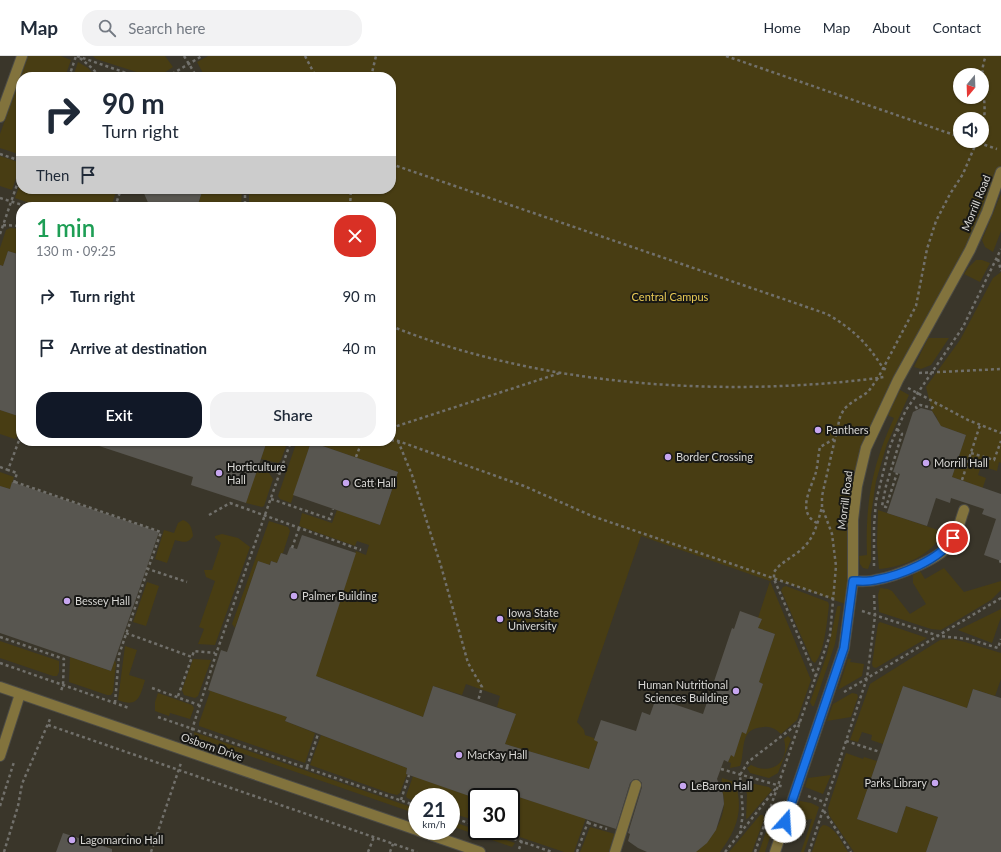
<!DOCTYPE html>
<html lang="en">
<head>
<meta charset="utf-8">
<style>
	body { margin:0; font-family:Lato,sans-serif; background:#f2f2f3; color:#1f2937; height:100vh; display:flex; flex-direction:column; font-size:15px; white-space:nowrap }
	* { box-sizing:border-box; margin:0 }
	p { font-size:13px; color:#747a83 }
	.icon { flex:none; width:22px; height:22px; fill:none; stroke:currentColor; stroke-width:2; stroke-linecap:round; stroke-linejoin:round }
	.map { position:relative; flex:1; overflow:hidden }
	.sheet { position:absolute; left:16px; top:146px; width:380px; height:244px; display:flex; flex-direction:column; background:#fff; border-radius:16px; box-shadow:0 1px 3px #0004 }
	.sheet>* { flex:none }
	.guide { position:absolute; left:16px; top:16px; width:380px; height:122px; border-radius:16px; box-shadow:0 1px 3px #0004; background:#fff; color:#1f2937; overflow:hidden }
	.needle { width:26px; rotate:199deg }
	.tools { position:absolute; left:953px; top:12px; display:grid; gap:8px }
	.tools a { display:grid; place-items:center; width:36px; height:36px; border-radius:50%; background:#fff; box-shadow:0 1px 3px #0004; font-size:20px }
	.speed { position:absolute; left:408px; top:732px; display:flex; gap:8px; font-size:20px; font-weight:700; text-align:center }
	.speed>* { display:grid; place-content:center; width:52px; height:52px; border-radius:50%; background:#fff; box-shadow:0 1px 3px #0004; line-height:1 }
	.speed small { font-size:10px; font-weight:400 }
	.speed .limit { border:2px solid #111; border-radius:6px; background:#fff; color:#111 }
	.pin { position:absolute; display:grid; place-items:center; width:34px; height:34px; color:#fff; margin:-17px; border:2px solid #fff; border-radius:50%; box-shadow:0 1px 4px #0007 }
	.me { position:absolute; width:44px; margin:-22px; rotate:19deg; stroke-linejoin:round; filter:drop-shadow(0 0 3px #0008) }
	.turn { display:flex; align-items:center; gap:14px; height:84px; padding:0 20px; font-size:18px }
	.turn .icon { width:52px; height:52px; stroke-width:2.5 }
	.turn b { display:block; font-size:28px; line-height:34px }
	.then { display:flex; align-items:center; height:38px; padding:0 20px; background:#0003; gap:8px; font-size:15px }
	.round { display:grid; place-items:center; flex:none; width:42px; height:42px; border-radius:16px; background:#f2f2f3 }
	.head { display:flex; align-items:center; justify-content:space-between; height:68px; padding:0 20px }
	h1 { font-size:24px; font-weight:600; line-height:30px; color:#1e9e55 }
	.cta { display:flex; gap:8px; margin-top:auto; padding:8px 20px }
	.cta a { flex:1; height:46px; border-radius:16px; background:#111827; color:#fff; font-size:16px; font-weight:600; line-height:46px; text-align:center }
	.cta a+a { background:#f2f2f3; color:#1f2937 }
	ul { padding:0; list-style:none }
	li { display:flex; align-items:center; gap:12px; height:52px; padding:0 20px }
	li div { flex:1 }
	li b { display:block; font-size:15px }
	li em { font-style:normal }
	header { display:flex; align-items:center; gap:24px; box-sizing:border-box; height:56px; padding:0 20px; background:#fff; border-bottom:1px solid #e0e1e3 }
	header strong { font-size:19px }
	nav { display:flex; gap:22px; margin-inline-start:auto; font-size:14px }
	.search { width:280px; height:36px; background:#f2f2f3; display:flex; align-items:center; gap:10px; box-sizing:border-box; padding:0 14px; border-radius:16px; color:#747a83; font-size:15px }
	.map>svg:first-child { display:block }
	.built { fill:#3a362a; fill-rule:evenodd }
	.green { fill:#483d13; fill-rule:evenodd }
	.building { fill:#585650 }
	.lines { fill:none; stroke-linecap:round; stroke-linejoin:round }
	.minor-casing { stroke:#4c4b45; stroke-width:12 }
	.path { stroke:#71706b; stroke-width:2.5; stroke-dasharray:3 3; stroke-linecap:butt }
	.minor { stroke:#82733d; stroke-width:10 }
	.route-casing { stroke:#114b97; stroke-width:10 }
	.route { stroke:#1a73e8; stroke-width:7 }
	.poi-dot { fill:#c7a6f0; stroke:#181815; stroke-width:1.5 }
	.labels { text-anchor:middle; stroke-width:4; stroke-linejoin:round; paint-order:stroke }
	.street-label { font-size:11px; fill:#d8d7d4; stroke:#181815 }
	.park-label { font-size:11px; fill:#eacb55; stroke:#181815 }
	.poi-label { font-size:11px; fill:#d8d7d4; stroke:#181815; text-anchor:start }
</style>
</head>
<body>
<header>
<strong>Map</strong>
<div class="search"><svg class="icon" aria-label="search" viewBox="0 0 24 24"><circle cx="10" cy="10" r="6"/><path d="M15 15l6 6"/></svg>Search here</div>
<nav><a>Home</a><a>Map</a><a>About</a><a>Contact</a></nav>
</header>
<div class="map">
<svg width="1001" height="796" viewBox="0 0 1001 796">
	<rect width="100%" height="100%" fill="#31302a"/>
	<path class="built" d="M0 0H1001V796H0ZM960 19H982V41H960ZM21 21H391V133H21ZM960 63H982V85H960ZM21 151H391V385H21ZM417 741H451V775H417ZM477 741H511V775H477Z"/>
	<path class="green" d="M28 0H61L71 4 65 21H21V88L18 98 0 92V78Z
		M93 0H165L173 11 158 21H152L96 3Z
		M208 0H1001V116L987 156 888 346 857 430 851 550 774 523 770 525 811 624 797 664 781 678C776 673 770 670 764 671 738 672 746 694 740 710L730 712 731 707 728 706 731 699 734 700 742 676 746 677 763 628 759 626 775 578 758 572 762 563 758 562 770 525 641 480 577 666 584 674 585 679 594 682V684L598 685 589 713 505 688 516 658 497 651 500 640 466 628 462 639 433 630 423 661 303 615 322 601 356 495 366 499 369 489 357 485 355 490 299 470 302 457 332 467 337 454 380 469 398 416 311 386 291 447 280 443 278 440 297 385H391V151H249V133H391V21H205L197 6ZM960 19H982V41H960ZM960 63H982V85H960Z
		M78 6 88 12 96 21H73Z
		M0 100 21 107 12 134 0 130Z
		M21 125V133H117L111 151H41L15 142Z
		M203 133H242L241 151H206L198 148Z
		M1001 138V175L993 196 985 191 982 184Z
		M10 172 21 173V199L8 195 3 210 0 209V192L6 174Z
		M976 204H982L990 207 980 226 964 218 968 212Z
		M1001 216V407L999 406 997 415 981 410 978 419 986 422 979 443 970 427 952 421 966 379 938 369 937 362 932 355 926 331 960 284 993 222Z
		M928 282H949L931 309 921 313 914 311Z
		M900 334 909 339 887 388 876 425 871 459V505L868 513 863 512 860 508 859 500 867 499C865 449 872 408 894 362L887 359Z
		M0 354 21 361C21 370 21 377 15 383L0 378Z
		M267 385H288L281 404 278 407 261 403Z
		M257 413 269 417 273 423 264 450 262 451 246 447Z
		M0 416 14 421 10 433 0 430Z
		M878 454 944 476C931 499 905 511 879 513L877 488Z
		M183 464C191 467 192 473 193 480 188 488 184 486 175 484L167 507 155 503 164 474 174 477 178 467Z
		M269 465 288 471 290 475 283 497H281L277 507 271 505 269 509 258 505 235 572 232 568Z
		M222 478 238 482 250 491 215 589 198 588 204 573 199 571 215 525 206 521 204 514H212L221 487 215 482V480Z
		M944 512 964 536 1001 525V534L991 544 941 574 931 573 879 556 878 539 880 532 888 533 892 535 910 558 926 548 913 527V519L920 515 925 523Z
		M147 526 159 530 146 570 133 566Z
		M786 530 828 546 829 549C827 564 825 595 815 607L812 605 781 534 783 531Z
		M838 550H841L835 588 814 650H812L810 646 827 598 837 551Z
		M1001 553V561L992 587 958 574Z
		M880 566 883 567 927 582 876 612 873 611 872 608 878 568Z
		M952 583 965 586 1001 597V623L995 640 973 633 966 654 946 647V644L903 630 883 688 871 684 872 679 862 676 858 686 850 684 870 628 940 584Z
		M0 585 59 605V616L57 620H53L0 602Z
		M125 590 137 594 129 619 145 624C140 641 138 652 118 644Z
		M70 601 111 615 115 604 116 608 113 636 111 639H107L69 626Z
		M193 603 211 604 198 640 195 642 184 639 182 634Z
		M848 603H851L850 606 864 608 862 620 838 634Z
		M208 634 262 652 293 643 285 665 315 677 305 707 199 670V667L210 636Z
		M158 637 192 649 194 652 190 663 170 657 169 660 155 655V646Z
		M852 637 857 638 858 641 851 661 827 665 833 648Z
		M194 676 417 753V758L195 681Z
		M321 679 407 712 406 718H407L400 737 397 739 389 737 310 709Z
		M788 680 791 683 778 717 769 722 750 717 747 712 751 709C772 720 790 706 784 683Z
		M846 697 863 703 864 701 877 705 857 763 897 777 906 750 938 761 926 796H854L829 759 828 752Z
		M831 719 823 738 805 731 808 722Z
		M413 720 475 742 477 737 485 739 484 741H477V765L451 757V741H417V746L407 742 406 740Z
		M722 722 735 726C744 754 737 773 720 796H695C711 786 724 765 724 746 724 736 720 733 722 722Z
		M745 726 769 731 772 734 748 762 746 763 747 738 745 732Z
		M499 735 586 762 574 796H564L502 775H511V741H497Z
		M800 745 811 747 819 751 804 796H801L812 763 793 766Z
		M772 758 777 760 765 796H759Z
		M760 759H763L764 763 752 796H729Z
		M451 765 515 787 512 791 451 770Z
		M823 769C835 770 842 787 848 796H812L820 772Z
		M590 771 615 778 609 796H580Z"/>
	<path class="building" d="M142 133H203L197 151H150Z
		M8 195 21 199V361L0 354V209L3 210Z
		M921 352 932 355 941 370 966 379 952 421 1001 438V505L984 499 996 463 982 458 984 453 951 442 950 447 936 442 927 470 887 457 900 418 893 416 913 356Z
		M94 385H267L246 447 191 429 193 421 93 388Z
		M311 386 398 416 380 469 293 439Z
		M12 426 159 476 111 615 0 577V430L10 433Z
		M302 479 356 497 316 620 423 661 433 630 516 658 505 688 589 713 598 686 594 684 601 664 636 675 642 656 650 659 656 642 703 658 732 572 734 573 740 555 762 563 758 572 775 578 759 626 763 628 746 678 742 676 734 701 731 699 728 706 724 704 717 723 723 738 724 748 716 774 707 787 696 796H647L638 792 628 785 630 778 628 777 642 731V727L638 723H634L630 727 616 773 491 732 489 740 477 736 475 742 406 718 407 712 285 665 287 661 208 634 221 594 227 596 258 505 270 509 271 505 277 507 281 497 287 499 290 491 297 493Z
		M903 630 967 652 973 633 1001 642V796H926L938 761 906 750 897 777 857 763Z
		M63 777 112 793V796H56Z"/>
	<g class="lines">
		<g class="minor-casing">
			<path id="minor" d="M0 61 22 0
				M853 525C860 525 868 526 875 524 895 521 937 504 950 489 957 479 960 465 964 454
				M0 631 417 774
				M0 700 20 638
				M419 775 480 796
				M615 796 636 729
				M775 796 844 592 853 525V464L857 430 866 392 898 324 970 194 987 156 1001 116"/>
		</g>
		<path class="path" d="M77 0 138 21
			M184 0 197 21
			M305 0 316 21
			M726 0 960 81
			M80 2 92 12 100 21
			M69 21 76 0
			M167 21 202 0
			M371 21 376 0
			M982 71C990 48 976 22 986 0
			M973 85 997 93
			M0 98 21 105
			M391 108 827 258C853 273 867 287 883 312L888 315
			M245 133V151
			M0 142 29 151
			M115 151 121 133
			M197 151H198
			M350 151 351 133
			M3 169 21 170
			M0 178 21 117
			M998 203 1001 215
			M391 270C539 330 720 342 878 322L916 250 927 193 936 165 950 138 963 118 977 85
			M919 317 1001 313
			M908 332 968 364 1001 377
			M917 353 916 351 920 349 932 352 936 348
			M391 372 560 317
			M897 373 902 378 886 430 882 450 886 451 897 417
			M391 384 398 385 524 430 592 460 834 543
			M398 385 412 419 441 510 468 607 482 631 478 645
			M971 397 994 404 1001 385
			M356 401 362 385
			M259 410 280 417
			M0 411 8 414
			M962 424 980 369
			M15 426 161 476 148 513 187 526
			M14 427 17 417 8 414 21 379
			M271 443 330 463 333 453
			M209 459 230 447 361 494
			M817 467C796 456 811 433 816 416 818 408 818 399 820 391L834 383
			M292 492 299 472
			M1000 504 1001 507
			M874 510V470L876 445 889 393 897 373 906 354 963 271 1001 193
			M862 555 939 580 969 583 998 592 1001 583
			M126 577 192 601 194 595 215 597
			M0 581 64 603 63 629 61 635
			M0 607 129 652
			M816 621 774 523V516L777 512C785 504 796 499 804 491 815 480 818 465 822 451
			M152 632 199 649
			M844 636 1001 542
			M178 640 192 601
			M115 647 119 599 148 513 146 512
			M158 661 417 750
			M48 669 417 796
			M190 680 216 598 291 385
			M846 685 880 696
			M307 711 318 678
			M721 713 784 731
			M808 740 824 746
			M491 741 494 733
			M401 744 409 719
			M0 750 14 706
			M824 755 851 796
			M451 761 477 770
			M588 767 607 773
			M491 775 552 796
			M740 778 743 757 740 719 748 706 800 666
			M519 793 522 785
			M4 796 18 750 22 728 50 663
			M151 796 181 707
			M368 796 374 781
			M390 796 393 788
			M577 796 589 763
			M725 796 777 731
			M755 796 830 579 836 510 832 478 822 451V440L840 361 844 353 851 347 868 336 878 322 884 321
			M809 796 867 622 875 560 874 539"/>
		<use href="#minor" class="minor"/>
	</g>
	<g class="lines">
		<g class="route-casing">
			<path id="route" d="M785 766 844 592 853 525C860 525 868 526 875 524 899 520 942 503 953 482"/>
		</g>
		<use href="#route" class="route"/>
	</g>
	<g class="poi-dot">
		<circle cx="818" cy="374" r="4"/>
		<circle cx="668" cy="401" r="4"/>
		<circle cx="926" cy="407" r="4"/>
		<circle cx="219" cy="417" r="4"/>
		<circle cx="346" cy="427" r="4"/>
		<circle cx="294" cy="540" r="4"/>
		<circle cx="67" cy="545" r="4"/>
		<circle cx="500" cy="563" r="4"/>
		<circle cx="736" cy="635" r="4"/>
		<circle cx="459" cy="699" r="4"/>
		<circle cx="935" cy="727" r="4"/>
		<circle cx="683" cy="730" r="4"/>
		<circle cx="72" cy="784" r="4"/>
	</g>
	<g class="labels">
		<g class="street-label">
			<text transform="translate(976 147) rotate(-68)" y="4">Morrill Road</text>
			<text transform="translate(845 444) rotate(-83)" y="4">Morrill Road</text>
			<text transform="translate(212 691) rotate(19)" y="4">Osborn Drive</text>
		</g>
		<g class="park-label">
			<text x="670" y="245">Central Campus</text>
		</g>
		<g class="poi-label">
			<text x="826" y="378">Panthers</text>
			<text x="676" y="405">Border Crossing</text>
			<text x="934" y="411">Morrill Hall</text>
			<text x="227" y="415">Horticulture<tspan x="227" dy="13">Hall</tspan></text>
			<text x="354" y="431">Catt Hall</text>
			<text x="302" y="544">Palmer Building</text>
			<text x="75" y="549">Bessey Hall</text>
			<text x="508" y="561">Iowa State<tspan x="508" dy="13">University</tspan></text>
			<text x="728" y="633" text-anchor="end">Human Nutritional<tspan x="728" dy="13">Sciences Building</tspan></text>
			<text x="467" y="703">MacKay Hall</text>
			<text x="927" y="731" text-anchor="end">Parks Library</text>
			<text x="691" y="734">LeBaron Hall</text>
			<text x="80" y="788">Lagomarcino Hall</text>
		</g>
	</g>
</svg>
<div class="tools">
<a><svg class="needle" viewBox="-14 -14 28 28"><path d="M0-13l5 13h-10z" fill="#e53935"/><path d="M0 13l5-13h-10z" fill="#747a83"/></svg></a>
<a><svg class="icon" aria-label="sound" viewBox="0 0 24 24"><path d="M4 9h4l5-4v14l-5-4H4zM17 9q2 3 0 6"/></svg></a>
</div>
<div class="speed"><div>21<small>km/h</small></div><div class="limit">30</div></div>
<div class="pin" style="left:953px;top:482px;background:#d93025"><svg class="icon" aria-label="arrive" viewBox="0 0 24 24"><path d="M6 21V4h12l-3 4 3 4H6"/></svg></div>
<svg class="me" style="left:785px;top:766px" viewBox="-20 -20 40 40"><circle r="19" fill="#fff"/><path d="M0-13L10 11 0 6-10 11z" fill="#1a73e8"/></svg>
<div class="guide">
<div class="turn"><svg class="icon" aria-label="right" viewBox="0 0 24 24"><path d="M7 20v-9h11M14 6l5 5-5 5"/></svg><div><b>90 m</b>Turn right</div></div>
<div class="then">Then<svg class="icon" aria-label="arrive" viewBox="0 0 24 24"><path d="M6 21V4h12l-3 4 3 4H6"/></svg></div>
</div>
<section class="sheet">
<div class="head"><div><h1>1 min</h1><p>130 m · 09:25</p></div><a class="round" style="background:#d93025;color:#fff"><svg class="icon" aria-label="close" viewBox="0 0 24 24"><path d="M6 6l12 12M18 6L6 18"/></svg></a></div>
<ul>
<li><svg class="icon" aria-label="right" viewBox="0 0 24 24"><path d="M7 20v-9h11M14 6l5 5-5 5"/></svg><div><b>Turn right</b></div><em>90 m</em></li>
<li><svg class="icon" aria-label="arrive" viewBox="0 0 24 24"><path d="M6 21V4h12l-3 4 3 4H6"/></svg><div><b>Arrive at destination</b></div><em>40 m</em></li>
</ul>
<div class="cta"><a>Exit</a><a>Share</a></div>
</section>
</div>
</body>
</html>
